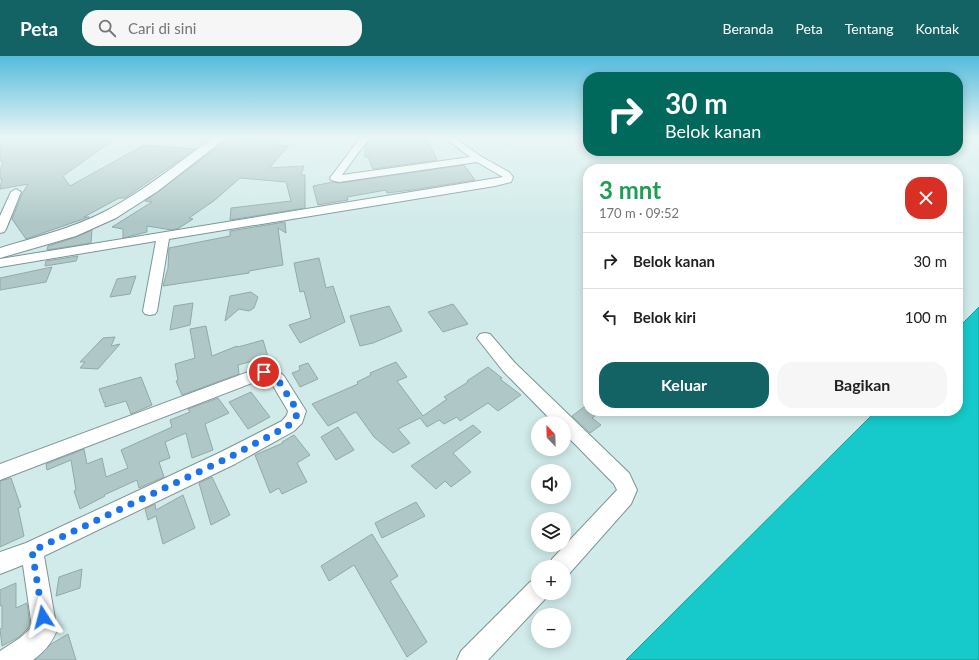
<!DOCTYPE html>
<html lang="id">
<head>
<meta charset="utf-8">
<style>
	body { margin:0; font-family:Lato,sans-serif; background:#f6f6f6; color:#202124; height:100vh; display:flex; flex-direction:column; font-size:15px; white-space:nowrap }
	* { box-sizing:border-box; margin:0 }
	p { font-size:13px; color:#757577 }
	.icon { flex:none; width:22px; height:22px; fill:none; stroke:currentColor; stroke-width:2; stroke-linecap:round; stroke-linejoin:round }
	.map { position:relative; flex:1; overflow:hidden }
	.panel { position:absolute; left:583px; top:108px; width:380px; height:252px; display:flex; flex-direction:column; background:#fff; border-radius:16px; box-shadow:0 2px 10px #0003 }
	.panel>* { flex:none }
	.guide { position:absolute; left:583px; top:16px; width:380px; height:84px; border-radius:16px; box-shadow:0 2px 10px #0003; background:#00695c; color:#fff; overflow:hidden }
	.needle { width:26px; rotate:337deg }
	.controls { position:absolute; left:531px; top:360px; display:grid; gap:8px }
	.controls a { display:grid; place-items:center; width:40px; height:40px; border-radius:50%; background:#fff; box-shadow:0 2px 10px #0003; font-size:20px }
	.pin { position:absolute; display:grid; place-items:center; width:34px; height:34px; color:#fff; margin:-17px; border:2px solid #fff; border-radius:50%; box-shadow:0 1px 4px #0007 }
	.me { position:absolute; width:44px; margin:-22px; rotate:351deg; stroke-linejoin:round; filter:drop-shadow(0 0 3px #0008) }
	.turn { display:flex; align-items:center; gap:14px; height:84px; padding:0 16px; font-size:18px }
	.turn .icon { width:52px; height:52px; stroke-width:2.5 }
	.turn b { display:block; font-size:28px; line-height:34px }
	.round { display:grid; place-items:center; flex:none; width:42px; height:42px; border-radius:16px; background:#f6f6f6 }
	.overview { display:flex; align-items:center; justify-content:space-between; height:68px; padding:0 16px }
	h1 { font-size:24px; font-weight:700; line-height:30px; color:#1e9e55 }
	.action { display:flex; gap:8px; margin-top:auto; padding:8px 16px }
	.action a { flex:1; height:46px; border-radius:16px; background:#136364; color:#fff; font-size:16px; font-weight:700; line-height:46px; text-align:center }
	.action a+a { background:#f6f6f6; color:#202124 }
	ul { padding:0; list-style:none }
	li { display:flex; align-items:center; gap:12px; height:56px; padding:0 16px; border-top:1px solid #e0e0e0 }
	li div { flex:1 }
	li b { display:block; font-size:15px }
	li em { font-style:normal }
	header { display:flex; align-items:center; gap:24px; box-sizing:border-box; height:56px; padding:0 20px; background:#136364; color:#fff }
	header strong { font-size:19px }
	nav { display:flex; gap:22px; margin-inline-start:auto; font-size:14px }
	.search { width:280px; height:36px; background:#f6f6f6; display:flex; align-items:center; gap:10px; box-sizing:border-box; padding:0 14px; border-radius:16px; color:#757577; font-size:15px }
	.map>svg:first-child { display:block }
	.water { fill:#16c9ca; stroke:#179898 }
	.building { fill:#afc8c7; stroke:#91aaa9 }
	.lines { fill:none; stroke-linecap:round; stroke-linejoin:round }
	.street-casing { stroke:#7d9595; stroke-width:2 }
	.highway-casing { stroke:#7d9595; stroke-width:2 }
	.street { fill:#fff; fill-rule:evenodd }
	.highway { fill:#fff; fill-rule:evenodd }
	.route { stroke:#1a73e8; stroke-width:7; stroke-dasharray:0 12.6 }
</style>
</head>
<body>
<header>
<strong>Peta</strong>
<div class="search"><svg class="icon" aria-label="search" viewBox="0 0 24 24"><circle cx="10" cy="10" r="6"/><path d="M15 15l6 6"/></svg>Cari di sini</div>
<nav><a>Beranda</a><a>Peta</a><a>Tentang</a><a>Kontak</a></nav>
</header>
<div class="map">
<svg width="979" height="604" viewBox="0 0 979 604">
	<rect width="100%" height="100%" fill="#d1ebea"/>
	<path class="water" d="M979 251V604H626L876 355H958V272Z"/>
	<path class="building" d="M0 82H116L63 120 70 130 144 89 195 93 125 142H119L84 161H89L26 183 12 163 22 138 28 128 0 133 2 122 0 123V115L3 105H0Z
		M230 82H284L275 89 289 90 269 112 304 110 301 119H305V152L230 164 231 152 291 145 286 126 240 122 215 144 189 162 193 163 179 172 172 174 147 170V176L123 182V173L112 171 152 146 145 145Z
		M370 82 396 83 426 82 437 104 373 113 368 101H365V90Z
		M464 109 475 124 412 134 387 137 386 134 347 141 348 144 318 149 313 130 333 126 339 127Z
		M285 166 286 177 278 172 283 209 249 215V217L163 230 168 212 169 192 230 180V175Z
		M92 174 91 187 47 194 48 190 76 181Z
		M78 200 76 205 45 210 46 205Z
		M319 202 326 232 333 230 345 266 300 287 289 269 311 262 304 235 300 236 294 207Z
		M52 211 46 226 0 234V222Z
		M136 220 130 238 110 241 117 223Z
		M251 236 258 241 254 252 249 255 239 253 225 265 230 240Z
		M193 247 190 269 170 274 174 250Z
		M453 248 468 268 443 276 428 256Z
		M389 250 402 275 373 287 360 290 350 260Z
		M206 270 212 300 237 290 238 291 263 284 268 301 238 309 239 318 182 339 176 325 178 324 175 308 195 302 190 273Z
		M115 281 111 290 120 288 98 313 80 312 85 306H80L103 282Z
		M396 306 407 321 397 325 423 360 447 343 444 341 468 326 467 325 488 311 502 322 500 323 521 339 498 355 488 347 460 365 457 361 444 368 439 364 427 371 420 362 398 373 410 387 393 397 374 381 356 356 328 370 312 348 358 328 357 326 371 319 370 317Z
		M308 307 318 323 300 331 292 317 300 314 299 310Z
		M141 321 152 349 131 358 126 345 105 351V346L104 347 99 333Z
		M251 336 270 361 248 373 229 346Z
		M218 342 229 357 205 368 213 394 192 402 186 377 165 386 170 402 159 406 164 421 139 432 137 424 104 439 105 440 80 453 74 435 76 434 71 404 47 414 46 408 84 393 87 408 102 402 106 421 128 412 121 394 172 371 170 364 190 356 188 353Z
		M588 348V355H602L592 362 601 369 590 377 572 360Z
		M473 369 481 376 453 397 471 416 451 431 445 425 436 433 411 410Z
		M338 371 354 394 336 404 321 381Z
		M294 379 310 399 297 407 307 426 282 438 279 432 270 437 255 399 283 387 282 386Z
		M212 421 230 459 211 469 199 427Z
		M11 422 21 451 18 452 24 480 0 491V425Z
		M183 439 195 472 163 488 156 460 148 464 145 453 155 448 156 454Z
		M416 446 425 460 382 482 375 467Z
		M372 478 398 520 390 525 427 586 407 601 354 509 329 525 321 510Z
		M82 513 80 532 56 540 59 521Z
		M16 527V552L27 547 30 570 19 581 2 590 0 573 2 572V549L0 550V534Z
		M68 578 76 604H35L51 588Z"/>
	<g class="lines">
		<g class="street-casing">
			<path id="street" d="M360 82H369L342 119 470 101 445 82H455L482 101 509 116 513 121 511 126 495 130 169 183 157 255 155 258 150 259 145 258 143 255 156 185 0 211V203L503 121 477 106 339 126 331 124 330 122Z
				M16 133 21 136 6 173 4 176 0 177V160L11 136Z
				M485 277 490 278 515 307 629 417 637 434 631 448 568 519 564 520V511H549L552 503 617 434 614 428 564 377V367H554L503 315 477 282 480 278Z
				M264 310 276 313 284 320 306 355 302 367 294 375 235 408 44 500 57 574C52 587 44 596 33 604H0V595L20 582 32 571 23 509 0 518V496L26 487 221 396 282 365 287 359 288 355 272 328 265 322 0 424V408Z
				M538 522V537H548L546 542 488 604H457L461 595 530 526Z"/>
		</g>
		<g class="highway-casing">
			<path id="highway" d="M213 82H226L158 135 116 162 76 180 0 202V192C35 181 71 173 104 156 143 136 177 107 213 82Z"/>
		</g>
		<use href="#street" class="street"/>
		<use href="#highway" class="highway"/>
	</g>
	<linearGradient id="sky" x2="0" y2="1"><stop stop-color="#54bcdc"/><stop offset="0.49" stop-color="#eaf6f6"/><stop offset="1" stop-color="#eaf6f6" stop-opacity="0"/></linearGradient>
	<rect width="979" height="166" fill="url(#sky)"/>
	<g class="lines">
		<path class="route" d="M43 561 32 495 228 402 288 370 296 362 297 354 278 324 270 317 264 316"/>
	</g>
</svg>
<div class="controls">
<a><svg class="needle" viewBox="-14 -14 28 28"><path d="M0-13l5 13h-10z" fill="#e53935"/><path d="M0 13l5-13h-10z" fill="#757577"/></svg></a>
<a><svg class="icon" aria-label="sound" viewBox="0 0 24 24"><path d="M4 9h4l5-4v14l-5-4H4zM17 9q2 3 0 6"/></svg></a>
<a><svg class="icon" aria-label="layers" viewBox="0 0 24 24"><path d="M12 4l9 5-9 5-9-5zM3 14l9 5 9-5"/></svg></a>
<a>+</a>
<a>−</a>
</div>
<div class="pin" style="left:264px;top:316px;background:#d93025"><svg class="icon" aria-label="arrive" viewBox="0 0 24 24"><path d="M6 21V4h12l-3 4 3 4H6"/></svg></div>
<svg class="me" style="left:43px;top:561px" viewBox="-20 -20 40 40"><path d="M0-17L14 15 0 8-14 15z" fill="#1a73e8" stroke="#fff" stroke-width="4"/></svg>
<div class="guide">
<div class="turn"><svg class="icon" aria-label="right" viewBox="0 0 24 24"><path d="M7 20v-9h11M14 6l5 5-5 5"/></svg><div><b>30 m</b>Belok kanan</div></div>
</div>
<section class="panel">
<div class="overview"><div><h1>3 mnt</h1><p>170 m · 09:52</p></div><a class="round" style="background:#d93025;color:#fff"><svg class="icon" aria-label="close" viewBox="0 0 24 24"><path d="M6 6l12 12M18 6L6 18"/></svg></a></div>
<ul>
<li><svg class="icon" aria-label="right" viewBox="0 0 24 24"><path d="M7 20v-9h11M14 6l5 5-5 5"/></svg><div><b>Belok kanan</b></div><em>30 m</em></li>
<li><svg class="icon" aria-label="left" viewBox="0 0 24 24"><path d="M17 20v-9H6M10 6l-5 5 5 5"/></svg><div><b>Belok kiri</b></div><em>100 m</em></li>
</ul>
<div class="action"><a>Keluar</a><a>Bagikan</a></div>
</section>
</div>
</body>
</html>
